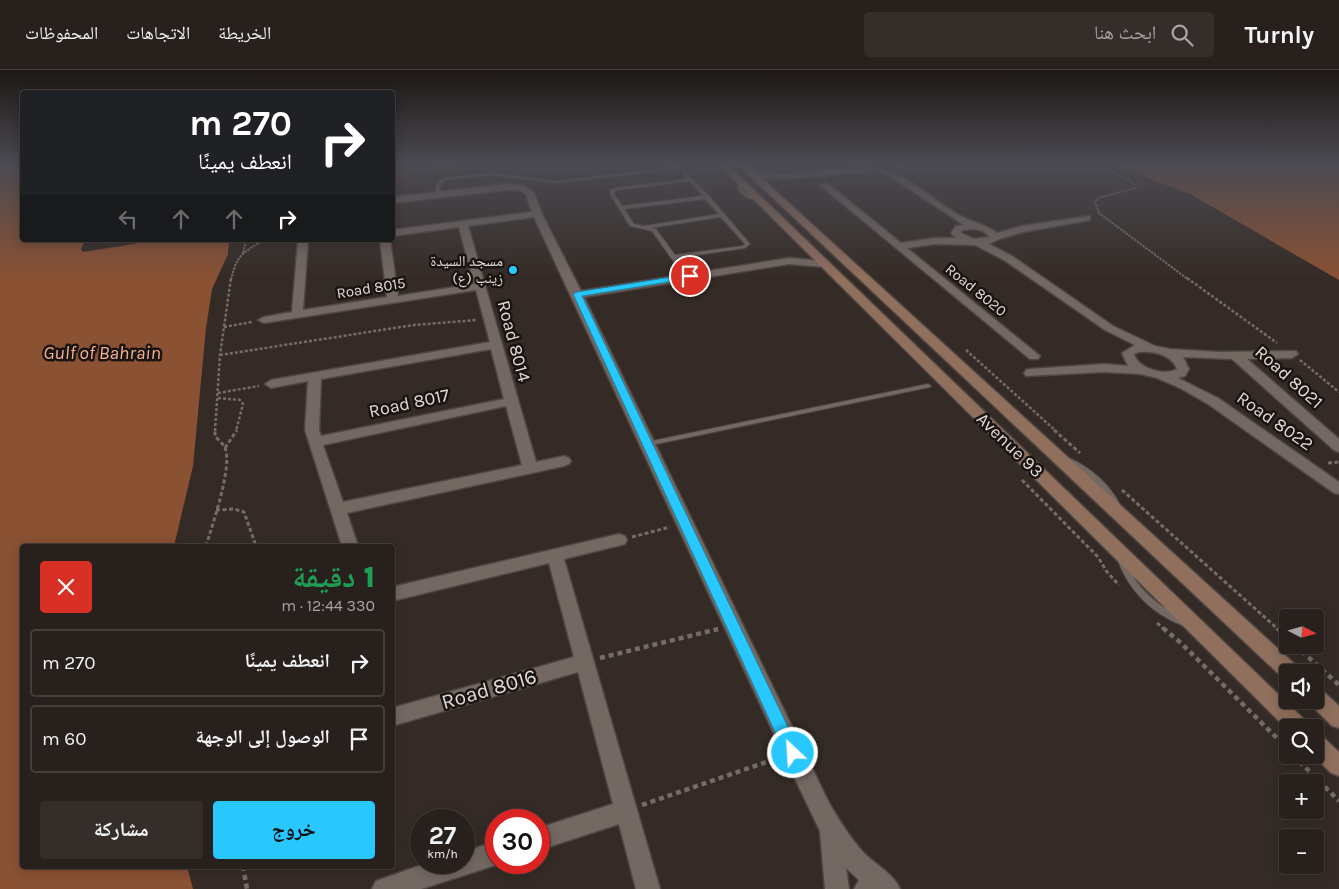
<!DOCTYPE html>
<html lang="ar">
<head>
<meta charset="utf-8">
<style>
	body { margin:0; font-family:Karla,"Noto Naskh Arabic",sans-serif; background:#342d29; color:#f1f3f6; direction:rtl; height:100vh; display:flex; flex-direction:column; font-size:19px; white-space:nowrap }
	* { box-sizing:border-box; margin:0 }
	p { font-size:16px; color:#a5a3a3 }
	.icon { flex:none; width:28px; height:28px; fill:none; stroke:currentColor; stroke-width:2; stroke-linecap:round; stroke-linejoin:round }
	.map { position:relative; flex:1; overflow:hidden; direction:ltr }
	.drawer { position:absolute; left:20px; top:474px; width:375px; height:325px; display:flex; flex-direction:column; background:#28201c; border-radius:5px; box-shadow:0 2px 12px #0003,0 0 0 1px #443e3b; direction:rtl }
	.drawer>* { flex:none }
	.top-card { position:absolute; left:20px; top:20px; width:375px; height:152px; border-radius:5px; box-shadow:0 2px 12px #0003,0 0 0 1px #443e3b; direction:rtl; background:#202124; color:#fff; overflow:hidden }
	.needle { width:32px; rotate:96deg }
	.buttons { position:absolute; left:1279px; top:539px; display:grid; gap:10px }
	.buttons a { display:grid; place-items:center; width:45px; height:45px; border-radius:5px; background:#28201c; box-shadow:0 2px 12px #0003,0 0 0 1px #443e3b; font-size:25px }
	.speed { position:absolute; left:410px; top:739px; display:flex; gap:10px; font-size:25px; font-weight:700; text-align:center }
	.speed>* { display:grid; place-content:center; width:65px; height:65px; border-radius:50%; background:#28201c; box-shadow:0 2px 12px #0003,0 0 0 1px #443e3b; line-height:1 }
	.speed small { font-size:12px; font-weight:400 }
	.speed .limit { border:8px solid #d22; background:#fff; color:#111 }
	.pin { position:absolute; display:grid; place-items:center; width:42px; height:42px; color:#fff; margin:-21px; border:2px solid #fff; border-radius:50%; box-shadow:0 1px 5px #0007 }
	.me { position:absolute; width:55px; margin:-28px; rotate:335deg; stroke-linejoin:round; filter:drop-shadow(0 0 4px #0008) }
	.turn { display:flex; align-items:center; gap:18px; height:105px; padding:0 20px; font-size:22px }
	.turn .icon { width:65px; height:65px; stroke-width:2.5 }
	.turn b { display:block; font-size:35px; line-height:42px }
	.lanes { display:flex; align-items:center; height:48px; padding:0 20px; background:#0003; justify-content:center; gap:25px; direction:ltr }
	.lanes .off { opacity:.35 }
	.round { display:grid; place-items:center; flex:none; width:52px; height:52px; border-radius:5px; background:#342d29 }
	.headline { display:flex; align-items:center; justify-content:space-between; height:85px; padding:0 20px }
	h1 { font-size:30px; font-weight:800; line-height:38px; color:#1e9e55 }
	.primary-button { display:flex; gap:10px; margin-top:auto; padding:10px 20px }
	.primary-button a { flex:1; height:58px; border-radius:5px; background:#28c8ff; color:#111; font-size:20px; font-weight:800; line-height:58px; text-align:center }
	.primary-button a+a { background:#342d29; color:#f1f3f6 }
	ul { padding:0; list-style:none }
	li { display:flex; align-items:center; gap:15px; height:68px; margin:0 10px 8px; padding:0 10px; border:2px solid #443e3b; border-radius:5px }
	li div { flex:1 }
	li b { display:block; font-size:19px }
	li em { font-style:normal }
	header { display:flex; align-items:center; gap:30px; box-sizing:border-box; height:70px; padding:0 25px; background:#28201c; border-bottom:1px solid #443e3b }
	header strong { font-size:24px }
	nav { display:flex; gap:28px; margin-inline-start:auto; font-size:18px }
	.search { width:350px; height:45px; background:#342d29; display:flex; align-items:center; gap:12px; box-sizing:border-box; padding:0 18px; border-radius:5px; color:#a5a3a3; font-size:19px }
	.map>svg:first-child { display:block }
	.water { fill:#8a5133 }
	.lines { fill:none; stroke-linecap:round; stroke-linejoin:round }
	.lane-casing { stroke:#4f4642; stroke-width:2 }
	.street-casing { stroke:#4f4642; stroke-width:3 }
	.secondary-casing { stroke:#4f4642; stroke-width:3 }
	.path-far3 { stroke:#756c68; stroke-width:2; stroke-dasharray:2.5 1; stroke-linecap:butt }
	.path-far2 { stroke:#756c68; stroke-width:2.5; stroke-dasharray:3 2; stroke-linecap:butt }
	.path-far1 { stroke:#756c68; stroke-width:3; stroke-dasharray:4 2.5; stroke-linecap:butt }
	.path { stroke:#756c68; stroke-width:4.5; stroke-dasharray:5 4; stroke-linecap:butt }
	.lane { fill:#746862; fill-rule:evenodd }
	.street { fill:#746862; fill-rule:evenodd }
	.secondary { fill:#906f5d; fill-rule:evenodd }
	.wall { fill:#724023 }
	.shaded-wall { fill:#55301c }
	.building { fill:#7e5036; stroke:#8d664f }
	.route { fill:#28c8ff; stroke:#1a82a6 }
	.poi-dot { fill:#28c8ff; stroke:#191412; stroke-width:2 }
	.labels { text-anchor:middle; stroke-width:5; stroke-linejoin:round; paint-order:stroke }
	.far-poi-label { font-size:15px; fill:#e0d9d6; stroke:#191412; text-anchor:end }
	.far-street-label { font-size:15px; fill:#e0d9d6; stroke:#191412 }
	.street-label { font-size:18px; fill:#e0d9d6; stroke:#191412 }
	.water-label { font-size:19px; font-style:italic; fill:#f7b18e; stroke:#191412 }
	.near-street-label { font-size:21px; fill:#e0d9d6; stroke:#191412 }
</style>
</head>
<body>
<header>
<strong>Turnly</strong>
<div class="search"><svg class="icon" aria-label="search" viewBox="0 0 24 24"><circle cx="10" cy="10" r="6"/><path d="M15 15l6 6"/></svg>ابحث هنا</div>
<nav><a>الخريطة</a><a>الاتجاهات</a><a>المحفوظات</a></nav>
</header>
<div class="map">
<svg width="1339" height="819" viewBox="0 0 1339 819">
	<rect width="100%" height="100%" fill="#352b26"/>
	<path class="water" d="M0 93H22V170H85L81 179 83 182 158 170H229L228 184 212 219 206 258 193 396 174 476H22V796H187L193 819H0Z
		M1109 93H1339V210L1190 124Z"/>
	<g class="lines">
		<g class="lane-casing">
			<path id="lane" d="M676 93H680L678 97 669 100 556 113 493 105 445 110 440 116 441 126H437C434 118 436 111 444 108L493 103 556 111 668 98 675 95Z
				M684 101 709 126 750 174 745 178 677 188 683 197 693 206 690 208 679 199 652 161 630 156 610 124V120L616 118 688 109 682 102ZM690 111 703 126 622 136 614 124V122L617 120ZM705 129 719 144 644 156 634 154 624 139ZM721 147 745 174 743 176 675 185 656 159 650 158Z
				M741 113 745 114 741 118C746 125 753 127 761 129V131C751 130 742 127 737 118Z
				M928 314 931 316 930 317 647 376 643 374 647 372Z
				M1064 388C1070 388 1074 390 1079 393 1098 404 1112 418 1121 437L1120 439H1114C1102 415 1089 404 1064 392L1063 390Z
				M1121 485 1124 486C1127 492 1129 498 1132 504 1144 526 1165 540 1187 549L1189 552 1187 555 1184 556C1152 544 1128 520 1117 488L1118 486Z"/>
		</g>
		<g class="street-casing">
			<path id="street" d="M897 93H909L898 98 894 96Z
				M860 97C903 96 924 125 959 145 971 152 986 154 997 163L1022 156 1090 146V150L1023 162 999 169 989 174 1012 186 1113 256 1155 276 1170 279 1220 282 1296 281 1298 284 1292 288 1247 289 1339 369V382L1334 380 1232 289 1183 287 1189 299 1185 306 1178 308 1218 328 1339 412V424L1334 423 1208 334 1180 318 1157 308 1140 304 1104 302 1026 306 1024 303 1026 300 1030 299 1104 294 1128 296 1122 283 1135 275 1105 260 1004 190 975 175 935 174 907 178 1040 286 1038 289H1030L820 115 827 113 901 173 935 168H956L951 163 956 156 964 155 891 107 878 101 784 109 753 108 749 105 753 102 784 104ZM975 159 983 161 990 167 974 169 961 163 962 160ZM1139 282C1153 281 1171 284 1177 299 1165 306 1138 299 1134 284Z
				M507 114 524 116 534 123 542 144 581 221 789 188 825 191 830 194 825 197 789 194 584 227 829 733C839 750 849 766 862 781 874 794 893 803 900 819H854L859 810 846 798 849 819H825L820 761 786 690 534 147 468 156 536 392 564 386 569 388 571 391 569 394 564 396 347 443 358 476H342L305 360 308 311 271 318 265 314 271 310 490 272 476 220 264 253 258 250 264 247 292 242 298 170H308L303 240 387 227 380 170H390L398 226 474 214 459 157 392 166V160L532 142 526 124 519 120H507L392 133V127ZM491 279 504 329 321 366 319 360 321 309ZM506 336 522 395 343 432 323 375Z
				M619 464 625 466 627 470 625 474 564 489 660 819H636L619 754 539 780V758L613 734 578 602 392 656V638L574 587 549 493 392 531V517Z
				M496 771V792H501L496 795 421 819H372L376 811 430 792H464V782Z"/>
		</g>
		<g class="secondary-casing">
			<path id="secondary" d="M717 93H726L1306 651 1309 658H1288V660Z
				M736 93H745L1297 596 1299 602H1288V609L1283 608Z
				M1315 617 1322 620 1339 636V658L1332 656 1308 632 1307 630H1315Z
				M1315 663 1322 666 1339 682V706L1331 703 1313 685H1315Z"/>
		</g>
		<path class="path-far3" d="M1097 93 1132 112 1136 118 1098 128 1095 132 1099 143 1189 210
			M243 183 246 170
			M231 210C237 184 242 184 263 170"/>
		<path class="path-far2" d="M1187 208 1277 273
			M224 257 252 252
			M966 280 1056 361
			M220 285 414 255 477 250
			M1300 290 1339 322
			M218 323 259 316
			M218 328 240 330 243 334 236 361
			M215 361 220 285 231 208"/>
		<path class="path-far1" d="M1054 360 1080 383
			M225 378 237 360
			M1328 393 1339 392
			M1022 410 1098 487 1107 502 1119 515
			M1122 420 1279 560
			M216 440 234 439 244 442 256 476
			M632 467 670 457
			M206 476C212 456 233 396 225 378 223 373 218 370 215 366V360
			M1157 553 1165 560
			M715 560 718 559"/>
		<path class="path" d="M1163 558 1182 574 1288 679
			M1277 558 1288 568
			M1295 575 1339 615
			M600 588 718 559
			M1293 685 1339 731
			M642 735 778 688
			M243 796 247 819"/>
		<use href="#lane" class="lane"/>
		<use href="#street" class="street"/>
		<use href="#secondary" class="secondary"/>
	</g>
	<path class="wall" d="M421 93H485L475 99 453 102 433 99Z"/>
	<path class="shaded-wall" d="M402 93H408L410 100 406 107 399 112 392 114V98Z
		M451 93H485L475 99 453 102Z"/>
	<path class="building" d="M392 93H402L392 98Z"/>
	<linearGradient id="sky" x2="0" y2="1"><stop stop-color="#1d1815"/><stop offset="0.45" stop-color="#4b4a52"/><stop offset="1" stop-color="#4b4a52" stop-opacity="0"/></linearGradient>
	<rect width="1339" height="208" fill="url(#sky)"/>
	<path class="route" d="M690 204 693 205V208L582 226 798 678 801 683 798 688 793 691 787 688 573 224 577 222Z"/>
	<circle class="poi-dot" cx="513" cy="200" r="5"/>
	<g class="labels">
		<g class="far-poi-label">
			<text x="503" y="196">مسجد السيدة<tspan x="503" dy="17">زينب (ع)</tspan></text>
		</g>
		<g class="far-street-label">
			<text transform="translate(371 218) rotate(-9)" y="5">Road 8015</text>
			<text transform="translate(976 220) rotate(39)" y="5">Road 8020</text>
		</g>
		<g class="street-label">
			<text transform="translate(514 271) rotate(75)" y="6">Road 8014</text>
			<text transform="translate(1289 307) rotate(42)" y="6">Road 8021</text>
			<text transform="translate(409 333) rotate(-12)" y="6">Road 8017</text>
			<text transform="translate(1275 351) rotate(35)" y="6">Road 8022</text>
			<text transform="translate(1010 375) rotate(44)" y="6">Avenue 93</text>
		</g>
		<g class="water-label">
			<text x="102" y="289">Gulf of Bahrain</text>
		</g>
		<g class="near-street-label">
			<text transform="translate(489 619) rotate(-16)" y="7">Road 8016</text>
		</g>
	</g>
</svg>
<div class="buttons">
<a><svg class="needle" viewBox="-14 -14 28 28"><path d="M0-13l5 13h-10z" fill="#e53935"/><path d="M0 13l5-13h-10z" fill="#a5a3a3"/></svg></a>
<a><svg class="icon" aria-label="sound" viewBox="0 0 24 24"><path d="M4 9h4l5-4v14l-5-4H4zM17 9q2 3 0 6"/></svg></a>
<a><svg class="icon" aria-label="search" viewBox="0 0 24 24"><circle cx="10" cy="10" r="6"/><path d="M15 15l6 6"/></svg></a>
<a>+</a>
<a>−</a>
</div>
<div class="speed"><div>27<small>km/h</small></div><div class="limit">30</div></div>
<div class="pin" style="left:690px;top:206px;background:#d93025"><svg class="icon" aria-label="arrive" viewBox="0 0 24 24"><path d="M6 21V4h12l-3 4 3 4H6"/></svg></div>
<svg class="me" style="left:793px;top:683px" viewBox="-20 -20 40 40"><circle r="17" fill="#28c8ff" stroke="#fff" stroke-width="3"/><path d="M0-11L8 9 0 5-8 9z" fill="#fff"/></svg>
<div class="top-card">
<div class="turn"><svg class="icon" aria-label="right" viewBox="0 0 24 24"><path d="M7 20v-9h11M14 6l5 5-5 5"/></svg><div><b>270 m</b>انعطف يمينًا</div></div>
<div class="lanes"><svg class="icon off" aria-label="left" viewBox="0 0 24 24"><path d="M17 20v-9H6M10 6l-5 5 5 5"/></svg><svg class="icon off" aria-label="ahead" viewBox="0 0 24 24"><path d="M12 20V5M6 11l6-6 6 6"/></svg><svg class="icon off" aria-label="ahead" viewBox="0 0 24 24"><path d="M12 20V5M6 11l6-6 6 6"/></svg><svg class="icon" aria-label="right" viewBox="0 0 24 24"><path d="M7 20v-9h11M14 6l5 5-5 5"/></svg></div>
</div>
<section class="drawer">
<div class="headline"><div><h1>1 دقيقة</h1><p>330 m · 12:44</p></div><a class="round" style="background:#d93025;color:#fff"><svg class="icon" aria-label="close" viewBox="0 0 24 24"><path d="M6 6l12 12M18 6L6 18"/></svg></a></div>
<ul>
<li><svg class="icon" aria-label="right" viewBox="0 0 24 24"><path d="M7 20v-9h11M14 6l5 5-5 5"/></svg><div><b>انعطف يمينًا</b></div><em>270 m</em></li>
<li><svg class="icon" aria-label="arrive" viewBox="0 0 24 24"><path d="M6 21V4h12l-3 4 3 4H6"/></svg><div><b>الوصول إلى الوجهة</b></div><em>60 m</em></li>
</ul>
<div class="primary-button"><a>خروج</a><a>مشاركة</a></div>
</section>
</div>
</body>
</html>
